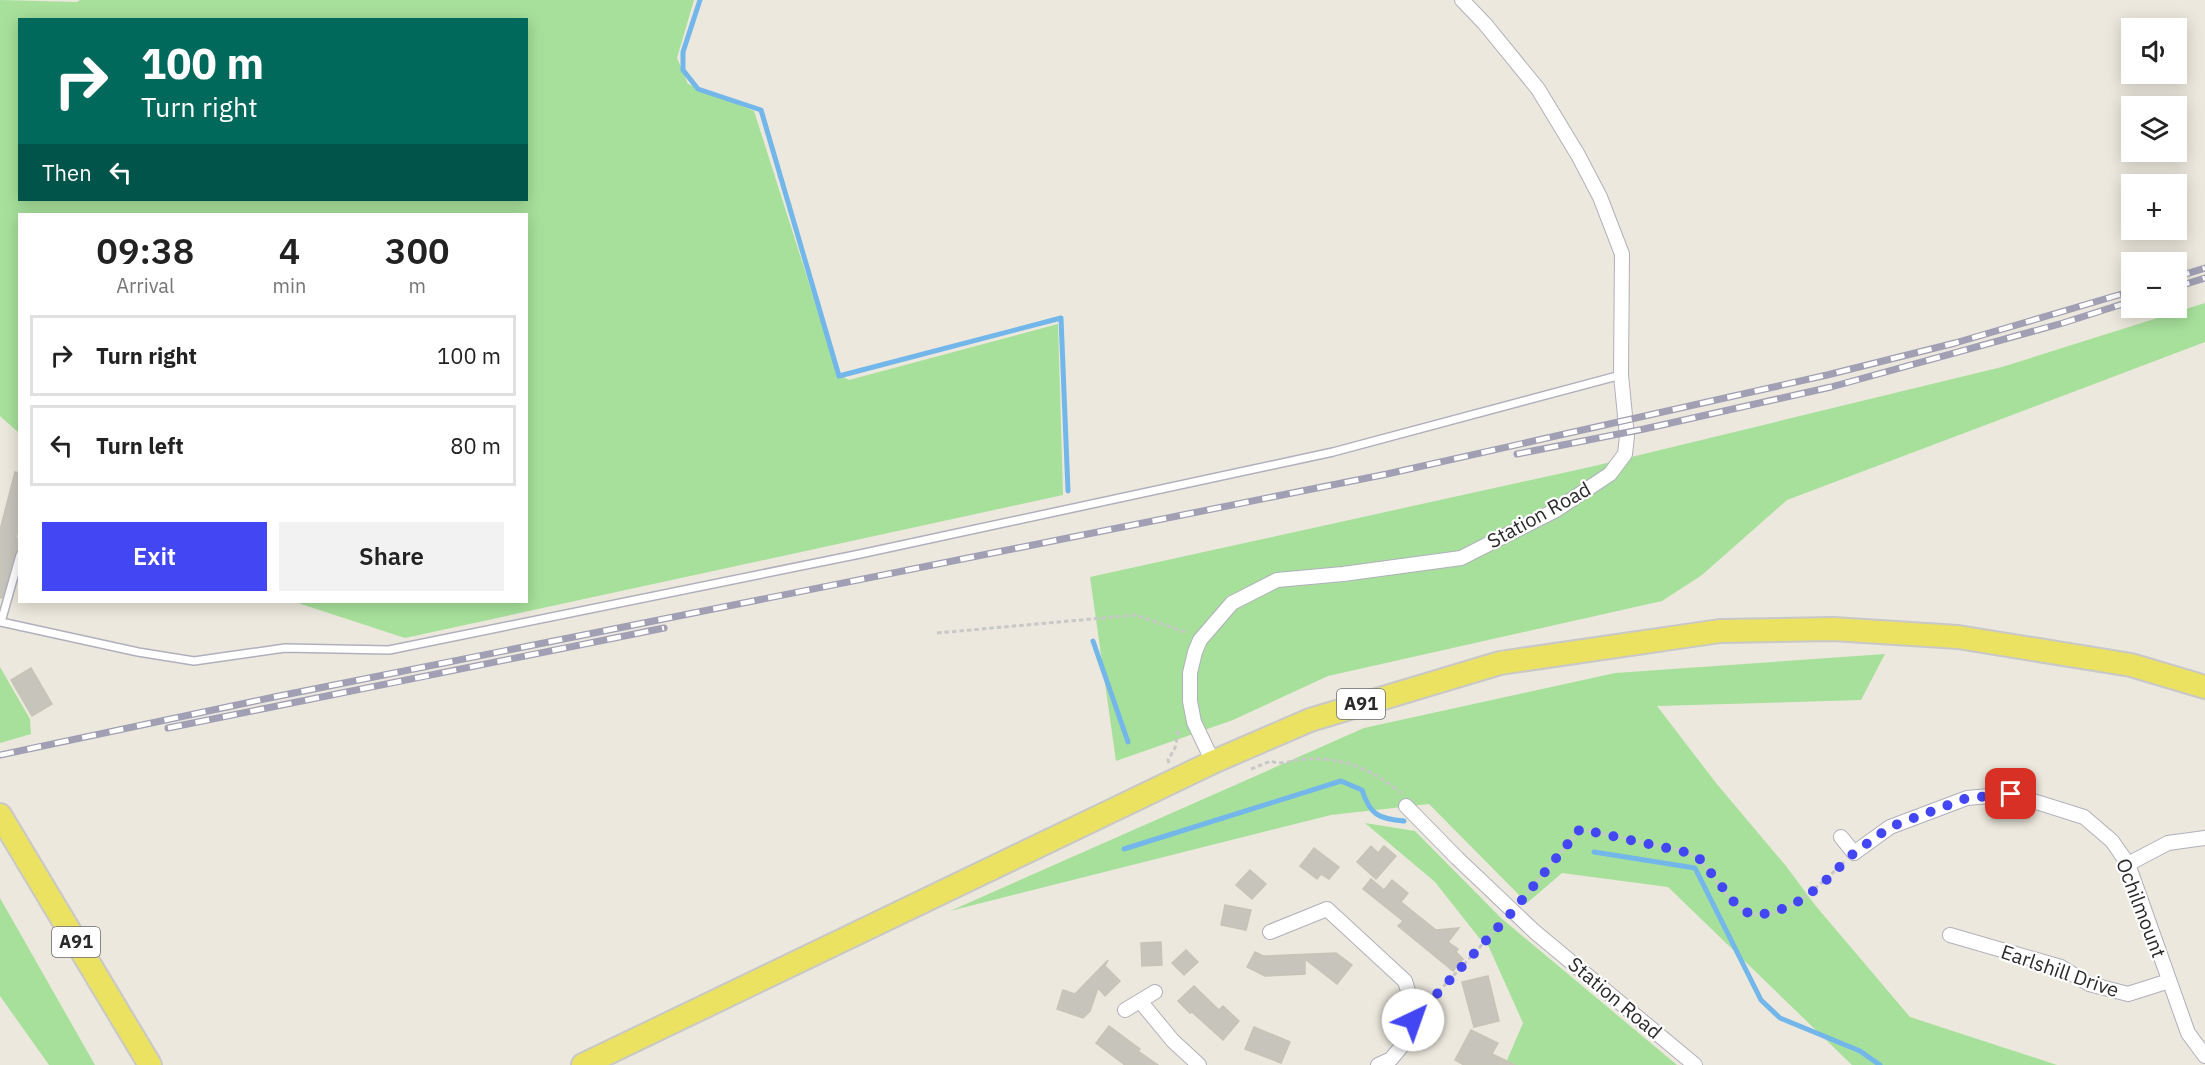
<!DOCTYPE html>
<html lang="en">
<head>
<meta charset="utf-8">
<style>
	body { margin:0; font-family:"IBM Plex Sans",sans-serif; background:#f2f2f2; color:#222; height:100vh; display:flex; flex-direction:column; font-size:22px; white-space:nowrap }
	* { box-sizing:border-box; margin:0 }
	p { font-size:20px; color:#767676 }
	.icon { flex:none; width:33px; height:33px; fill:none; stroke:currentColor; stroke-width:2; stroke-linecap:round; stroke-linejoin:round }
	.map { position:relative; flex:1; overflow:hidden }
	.side { position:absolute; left:18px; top:213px; width:510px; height:390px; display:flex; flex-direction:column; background:#fff; border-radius:0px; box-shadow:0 3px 15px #0003 }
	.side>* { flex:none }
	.guide { position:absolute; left:18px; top:18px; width:510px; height:183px; border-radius:0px; box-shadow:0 3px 15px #0003; background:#00695c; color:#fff; overflow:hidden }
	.tools { position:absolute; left:2121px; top:18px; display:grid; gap:12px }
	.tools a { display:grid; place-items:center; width:66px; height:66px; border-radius:0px; background:#fff; box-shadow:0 3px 15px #0003; font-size:30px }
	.pin { position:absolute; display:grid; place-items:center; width:51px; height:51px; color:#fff; margin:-26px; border-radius:12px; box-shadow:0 3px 9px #0006 }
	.me { position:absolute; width:66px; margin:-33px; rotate:42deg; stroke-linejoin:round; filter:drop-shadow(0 0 4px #0008) }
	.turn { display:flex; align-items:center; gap:21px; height:126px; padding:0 24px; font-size:27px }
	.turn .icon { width:78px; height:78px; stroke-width:2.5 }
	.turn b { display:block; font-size:42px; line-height:51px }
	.then { display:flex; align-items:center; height:57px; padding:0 24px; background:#0003; gap:12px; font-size:22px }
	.eta { display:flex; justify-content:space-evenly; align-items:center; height:102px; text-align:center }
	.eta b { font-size:36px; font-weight:600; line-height:42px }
	.action { display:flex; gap:12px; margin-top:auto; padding:12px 24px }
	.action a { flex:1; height:69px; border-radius:0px; background:#4246f3; color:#fff; font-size:24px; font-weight:600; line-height:69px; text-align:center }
	.action a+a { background:#f2f2f2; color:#222 }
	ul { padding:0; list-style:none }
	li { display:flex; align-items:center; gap:18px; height:81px; margin:0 12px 9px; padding:0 12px; border:3px solid #e0e0e0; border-radius:0px }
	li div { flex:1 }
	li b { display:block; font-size:22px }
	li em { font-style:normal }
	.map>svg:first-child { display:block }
	.green { fill:#a7e09b; fill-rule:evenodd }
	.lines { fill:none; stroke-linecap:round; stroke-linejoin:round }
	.stream { stroke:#73b7ea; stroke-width:5 }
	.building { fill:#c7c4bc; stroke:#c7c4b6; stroke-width:1.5 }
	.lane-casing { stroke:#b0b0bd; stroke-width:10 }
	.street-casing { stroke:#b0b0bd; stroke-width:16 }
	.primary-casing { stroke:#c8c8c8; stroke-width:26 }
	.path { stroke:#c8c8c8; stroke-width:3; stroke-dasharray:4.5 3; stroke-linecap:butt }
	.lane { stroke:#fff; stroke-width:7 }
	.street { stroke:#fff; stroke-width:14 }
	.primary { stroke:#ebe262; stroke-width:22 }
	.rail-casing { stroke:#a09fb4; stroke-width:7 }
	.rail { stroke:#fff; stroke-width:4.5; stroke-dasharray:14; stroke-linecap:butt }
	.route { stroke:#4246f3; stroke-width:10; stroke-dasharray:0 18 }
	.labels { text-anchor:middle; stroke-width:4.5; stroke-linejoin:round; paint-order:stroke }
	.shield { fill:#fff; stroke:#6a6a6a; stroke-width:1.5 }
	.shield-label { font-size:18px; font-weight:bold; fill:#2a2a2a }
	.street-label { font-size:20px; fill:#2a2a2a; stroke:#fff }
</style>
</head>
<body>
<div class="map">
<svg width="2205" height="1065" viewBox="0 0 2205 1065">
	<rect width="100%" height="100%" fill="#ece8dd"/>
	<path class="green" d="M0 0 77 2 80 0H694L677 58 688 84 754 111 838 374 849 380 1058 324 1063 495 405 638 295 602H526V214H20L19 433 0 416ZM20 20H526V200H20Z
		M2205 303V342L1787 500 1702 575 1662 601 1328 676 1233 720 1116 761 1090 577 1590 467 2002 367Z
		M1885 654 1861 700 1657 706 1716 783 1786 866 1815 905 1910 1017 2057 1065H1852L1668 887 1562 873 1527 903 1429 804 1331 815 950 911 1364 728 1615 673Z
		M0 667 30 719 31 734 0 743Z
		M1365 823 1415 831 1501 918 1677 1065H1505L1523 1023 1488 945 1480 939 1435 882Z
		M0 898 95 1065H49L0 996Z"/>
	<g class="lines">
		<path class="stream" d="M700 0 683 52V70L698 89 761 110 839 376 1061 318 1068 491
			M1093 641 1128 742
			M1124 849 1341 781 1362 790C1370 815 1379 819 1404 821
			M1594 852 1695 868 1761 1000 1780 1018 1860 1051 1880 1065"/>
	</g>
	<path class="building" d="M15 472 20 473V522L16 538 20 539V549L15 553 2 598H0V530Z
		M31 668 52 704 32 716 11 680Z
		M1371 846 1378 853 1384 846 1396 856 1376 879 1357 862Z
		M1314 848 1339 867 1329 879 1321 874 1317 879 1300 866Z
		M1250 870 1266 884 1252 899 1236 885Z
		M1371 879 1384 890 1392 880 1408 893 1401 902 1436 930 1459 928 1448 942 1458 949 1456 952 1463 959 1453 971 1398 926 1403 921 1363 889Z
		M1225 905 1251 910 1246 930 1221 925Z
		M1161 942 1162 965 1142 966 1141 943Z
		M1186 950 1198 962 1184 975 1172 963Z
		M1255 952 1263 956 1336 953 1352 965 1337 984 1305 959V974L1265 976 1247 967Z
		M1108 960 1105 966 1120 981 1105 996 1098 988 1090 1011 1083 1018 1057 1009 1063 990 1075 994Z
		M1488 976 1499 1021 1474 1027 1462 982Z
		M1194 986 1219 1010 1223 1006 1239 1021 1223 1040 1192 1012 1190 1013 1178 1001Z
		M1109 1026 1140 1049 1138 1051 1158 1065H1125L1096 1043Z
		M1254 1027 1290 1042 1281 1063 1245 1049Z
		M1471 1030 1498 1043 1492 1054 1515 1065H1464L1455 1060Z"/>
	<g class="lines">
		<g class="lane-casing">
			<path id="lane" d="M20 555 1 622 138 652 194 661 285 648 389 650 860 554 1333 452 1621 375"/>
		</g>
		<g class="street-casing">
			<path id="street" d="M1213 762 1194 722 1190 701V673L1195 652 1200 640 1232 603 1277 580 1343 574 1461 558 1556 510 1610 474 1625 454 1627 436 1621 375 1622 254 1600 197 1578 155 1538 89 1485 24 1462 0
				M1406 806 1457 858 1535 932 1695 1065
				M1841 837 1854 853 1890 827 1967 798 2011 794 2084 817 2112 841 2128 864 2188 1033 2205 1056
				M2128 864 2168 843 2205 838
				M1270 932 1327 909 1405 981 1413 1008 1412 1034 1391 1059 1378 1065
				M1950 935 2061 967 2089 984 2128 994 2169 981
				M1140 1001 1155 992
				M1125 1010 1140 1001 1173 1041 1199 1065"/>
		</g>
		<g class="primary-casing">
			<path id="primary" d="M0 815 150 1065
				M583 1065 1213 762 1310 720 1500 663 1720 631 1833 629 1958 637 2131 665 2205 687"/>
		</g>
		<path class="path" d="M937 633 1136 615 1188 633
			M1169 763 1168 760 1175 748 1179 727
			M1251 769 1271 761C1281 766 1296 759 1307 759 1344 757 1373 770 1401 793
			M1523 899 1580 829 1685 851C1712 865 1718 890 1739 907 1771 934 1822 883 1844 862
			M1428 1003 1503 922"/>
		<use href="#lane" class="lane"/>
		<use href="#street" class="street"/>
		<use href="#primary" class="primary"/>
		<g class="rail-casing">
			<path id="rail" d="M2176 277 2205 268
				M2176 287 2205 278
				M1517 454 1644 429 1831 387 2063 323 2132 301
				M168 728 664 628
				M0 755 279 696 1387 474 1827 375 1955 343 2132 291"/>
		</g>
		<use href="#rail" class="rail"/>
	</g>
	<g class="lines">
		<path class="route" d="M1413 1020 1513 911 1580 829 1685 852 1699 858 1738 907 1752 915 1771 913 1793 905 1819 887 1854 853 1890 827 1967 798 2011 794"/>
	</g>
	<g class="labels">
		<g class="shield">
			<rect x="1337" y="689" width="48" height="30" rx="4.5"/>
			<rect x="52" y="927" width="48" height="30" rx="4.5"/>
		</g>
		<g class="shield-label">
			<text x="1361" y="710">A91</text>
			<text x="76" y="948">A91</text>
		</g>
		<g class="street-label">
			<text transform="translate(1539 515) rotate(-29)" y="7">Station Road</text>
			<text transform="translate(2141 908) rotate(69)" y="7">Ochilmount</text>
			<text transform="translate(2060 971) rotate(19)" y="7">Earlshill Drive</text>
			<text transform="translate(1615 998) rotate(40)" y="7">Station Road</text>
		</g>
	</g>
</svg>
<div class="tools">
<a><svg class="icon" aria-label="sound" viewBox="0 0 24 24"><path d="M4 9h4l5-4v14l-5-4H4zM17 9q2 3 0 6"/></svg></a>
<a><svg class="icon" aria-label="layers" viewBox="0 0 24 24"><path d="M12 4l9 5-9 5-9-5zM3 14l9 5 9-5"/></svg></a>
<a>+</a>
<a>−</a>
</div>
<div class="pin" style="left:2011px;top:794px;background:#d93025"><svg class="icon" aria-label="arrive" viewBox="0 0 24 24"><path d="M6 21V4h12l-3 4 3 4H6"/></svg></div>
<svg class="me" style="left:1413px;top:1020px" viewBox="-20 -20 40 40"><circle r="19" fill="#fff"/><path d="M0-13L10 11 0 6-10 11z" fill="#4246f3"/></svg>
<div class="guide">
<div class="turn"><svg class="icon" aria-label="right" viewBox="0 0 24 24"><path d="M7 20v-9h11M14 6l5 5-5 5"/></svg><div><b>100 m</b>Turn right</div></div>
<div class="then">Then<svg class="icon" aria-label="left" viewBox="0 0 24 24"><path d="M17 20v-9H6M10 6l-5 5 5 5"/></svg></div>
</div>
<section class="side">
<div class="eta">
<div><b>09:38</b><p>Arrival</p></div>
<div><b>4</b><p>min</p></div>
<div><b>300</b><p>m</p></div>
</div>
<ul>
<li><svg class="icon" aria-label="right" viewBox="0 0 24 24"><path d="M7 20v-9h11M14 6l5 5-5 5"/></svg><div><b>Turn right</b></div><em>100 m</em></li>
<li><svg class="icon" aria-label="left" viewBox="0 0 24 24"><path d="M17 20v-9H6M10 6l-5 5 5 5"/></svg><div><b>Turn left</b></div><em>80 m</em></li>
</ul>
<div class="action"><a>Exit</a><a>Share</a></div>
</section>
</div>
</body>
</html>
